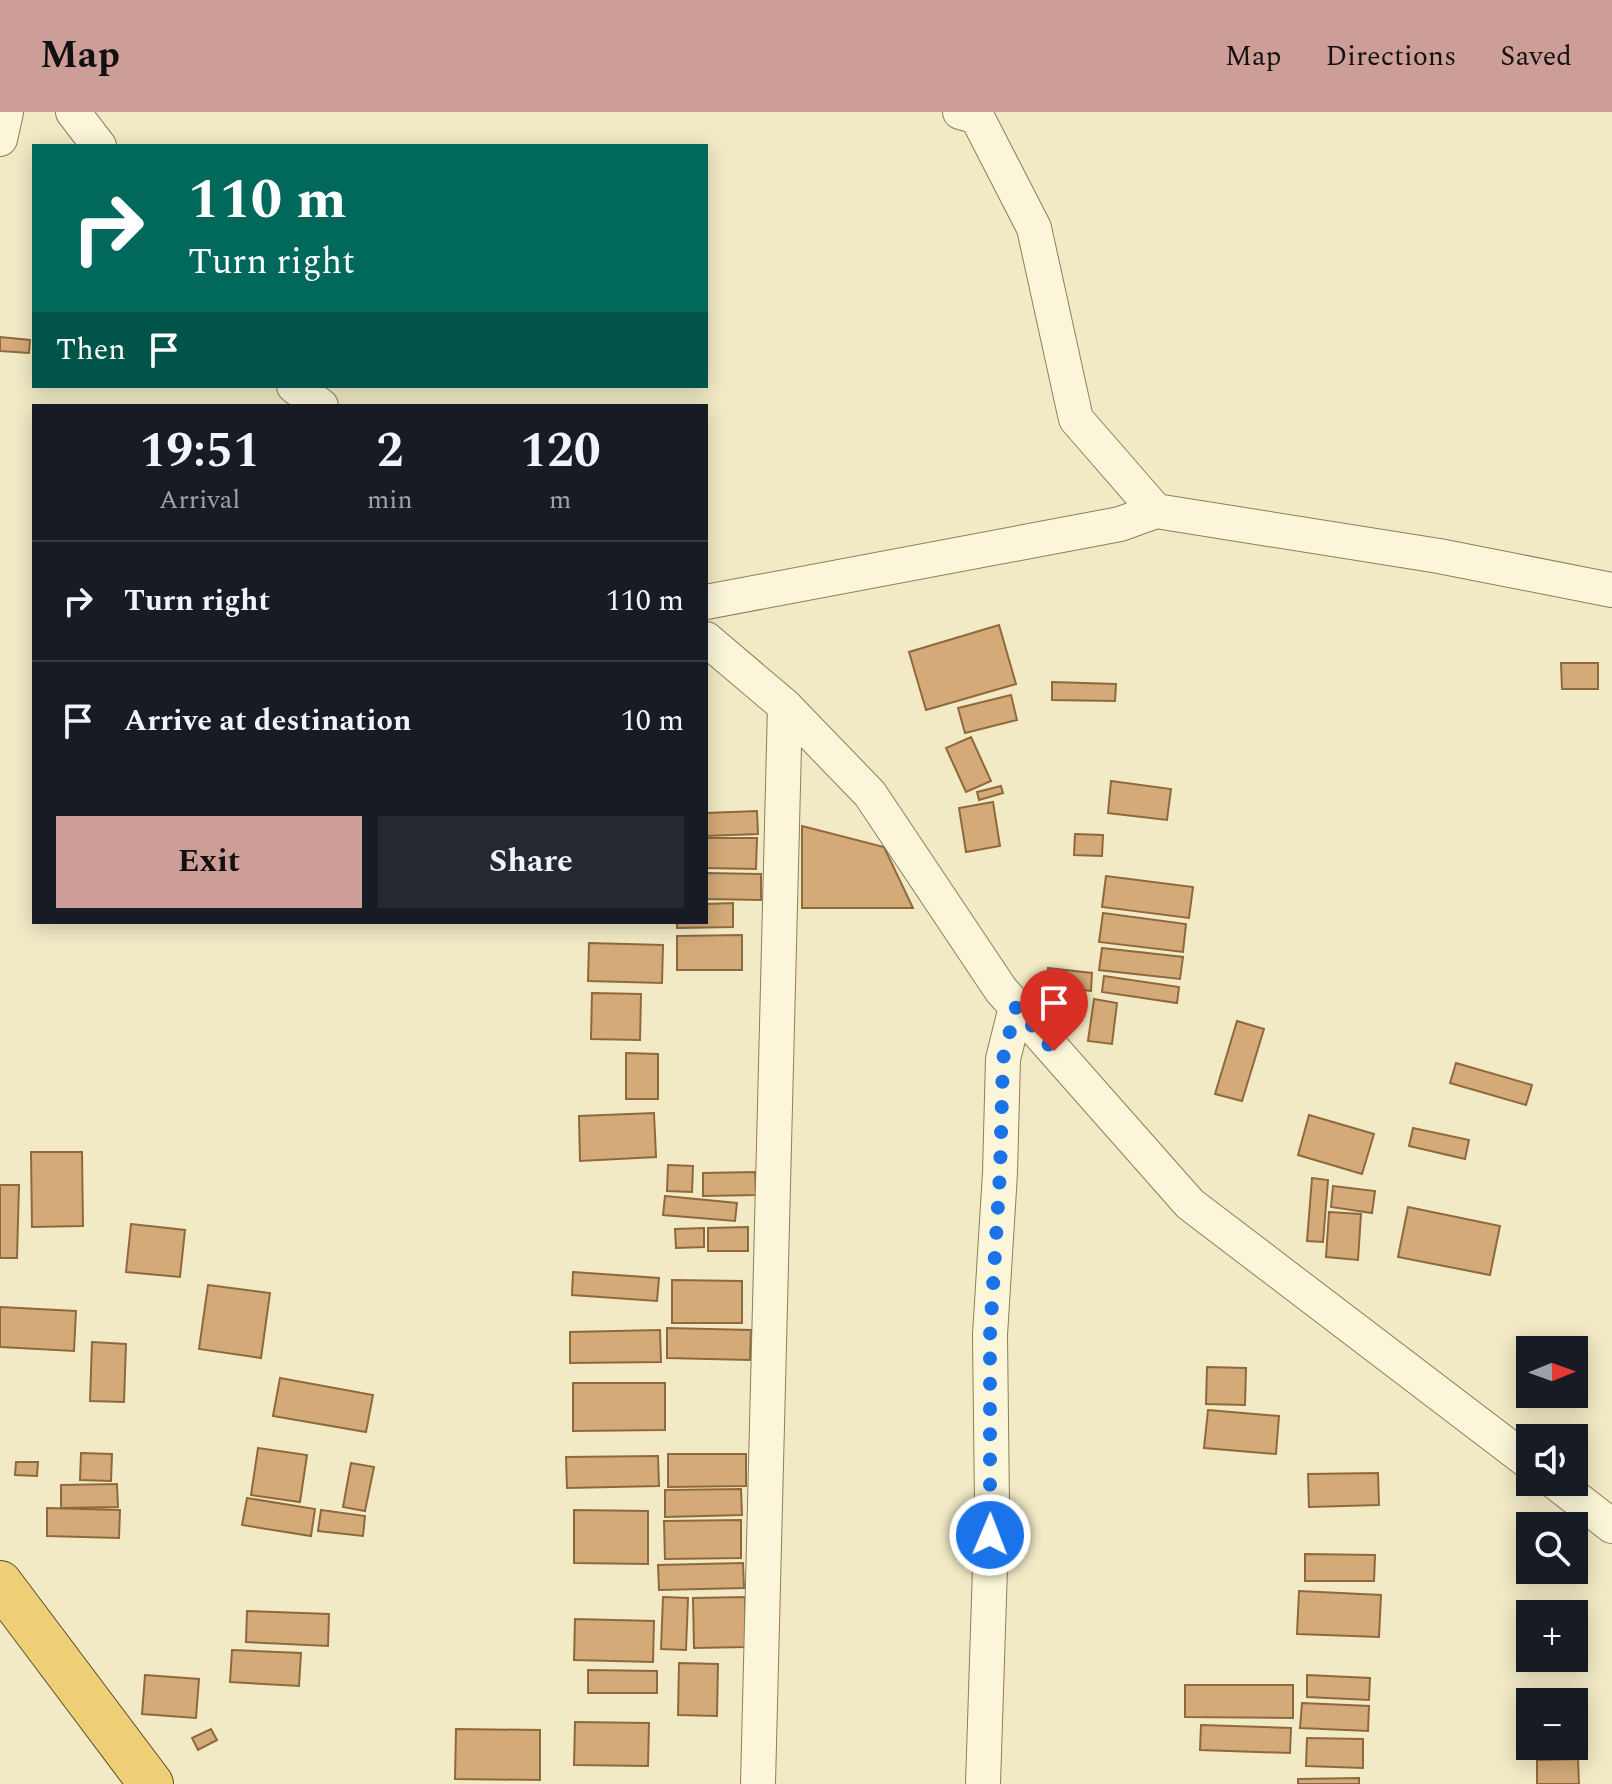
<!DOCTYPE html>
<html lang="en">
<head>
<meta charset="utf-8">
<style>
	body { margin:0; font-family:Spectral,serif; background:#242831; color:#f1f3f6; height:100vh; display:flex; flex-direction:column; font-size:30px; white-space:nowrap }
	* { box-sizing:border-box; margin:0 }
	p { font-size:26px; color:#9ea1a6 }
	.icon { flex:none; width:44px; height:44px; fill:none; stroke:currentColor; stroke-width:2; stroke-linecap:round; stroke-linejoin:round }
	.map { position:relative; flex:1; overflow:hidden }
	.drawer { position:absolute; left:32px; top:292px; width:676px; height:520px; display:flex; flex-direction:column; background:#171b24; border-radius:0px; box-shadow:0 4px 20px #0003 }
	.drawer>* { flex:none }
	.top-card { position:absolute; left:32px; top:32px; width:676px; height:244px; border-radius:0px; box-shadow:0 4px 20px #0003; background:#00695c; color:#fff; overflow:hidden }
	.needle { width:52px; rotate:89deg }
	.tools { position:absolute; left:1516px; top:1224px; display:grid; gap:16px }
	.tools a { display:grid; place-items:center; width:72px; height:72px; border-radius:0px; background:#171b24; box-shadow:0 4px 20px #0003; font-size:40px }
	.pin { position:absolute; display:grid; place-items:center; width:68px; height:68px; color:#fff; margin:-82px -34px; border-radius:50% 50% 50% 0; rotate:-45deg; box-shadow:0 0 8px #0007 }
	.pin .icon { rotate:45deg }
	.me { position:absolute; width:88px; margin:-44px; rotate:1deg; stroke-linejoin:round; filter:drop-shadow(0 0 6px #0008) }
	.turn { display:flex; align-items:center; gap:28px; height:168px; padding:0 24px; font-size:36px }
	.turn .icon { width:104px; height:104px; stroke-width:2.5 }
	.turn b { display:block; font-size:56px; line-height:68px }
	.then { display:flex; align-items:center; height:76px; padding:0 24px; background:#0003; gap:16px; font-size:30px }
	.eta { display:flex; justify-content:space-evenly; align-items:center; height:136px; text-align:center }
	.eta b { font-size:48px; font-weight:700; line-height:56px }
	.action { display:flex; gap:16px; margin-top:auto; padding:16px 24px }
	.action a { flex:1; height:92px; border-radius:0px; background:#cd9d98; color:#111; font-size:32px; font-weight:700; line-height:92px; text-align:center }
	.action a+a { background:#242831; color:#f1f3f6 }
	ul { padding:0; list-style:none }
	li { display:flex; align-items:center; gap:24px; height:120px; padding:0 24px; border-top:2px solid #363941 }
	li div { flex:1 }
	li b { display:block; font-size:30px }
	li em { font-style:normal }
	header { display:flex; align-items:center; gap:48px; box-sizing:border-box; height:112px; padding:0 40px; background:#cd9d98; color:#111 }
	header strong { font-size:38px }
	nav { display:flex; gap:44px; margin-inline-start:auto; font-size:28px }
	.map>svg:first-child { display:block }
	.building { fill:#d3aa78; stroke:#8f693d; stroke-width:2 }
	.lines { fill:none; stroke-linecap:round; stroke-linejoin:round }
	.minor-casing { stroke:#8e7d59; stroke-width:36 }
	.trunk-casing { stroke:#5c492d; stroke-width:46 }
	.minor { stroke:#fbf6d9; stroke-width:34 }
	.trunk { stroke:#eecf75; stroke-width:44 }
	.route { stroke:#1a73e8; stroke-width:14; stroke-dasharray:0 25.2 }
</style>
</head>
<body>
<header>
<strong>Map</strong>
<nav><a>Map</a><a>Directions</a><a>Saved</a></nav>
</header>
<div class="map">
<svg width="1612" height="1672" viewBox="0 0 1612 1672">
	<rect width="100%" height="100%" fill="#f2eac5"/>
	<path class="building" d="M0 225 30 228 29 241 0 239Z
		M999 513 1016 572 926 598 909 540Z
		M1561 551H1598V577H1562Z
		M1052 570 1116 572 1115 589 1052 588Z
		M1011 583 1017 608 965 621 958 596Z
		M971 625 991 669 966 680 946 636Z
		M1111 669 1171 677 1167 708 1108 701Z
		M1001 674 1003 681 979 688 977 680Z
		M993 690 1000 734 966 740 959 696Z
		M757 699 758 722 706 724V701Z
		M802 714 884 735 913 796H802Z
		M1075 722 1103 723 1102 744 1074 743Z
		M706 726H757L756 757 706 756Z
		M706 761 761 762V788L706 787Z
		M1106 764 1193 775 1189 806 1102 795Z
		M733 791V815L677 816V810H706V792Z
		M1103 801 1186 812 1183 840 1099 830Z
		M742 823V858H677V824Z
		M589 831 663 833 662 871 588 869Z
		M1102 836 1183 845 1180 867 1099 858Z
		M1048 856 1092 861 1091 879 1046 874Z
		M1104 864 1179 875 1177 891 1102 880Z
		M592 881 641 882 640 928 591 927Z
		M1094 887 1117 891 1112 932 1088 929Z
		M1237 909 1264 917 1242 989 1215 982Z
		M626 941 658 942V987H626Z
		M1456 951 1532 973 1526 993 1450 971Z
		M654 1001 656 1045 580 1049 579 1004Z
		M1309 1003 1374 1022 1362 1062 1298 1043Z
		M1413 1016 1469 1028 1465 1047 1409 1034Z
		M31 1040H82L83 1114 32 1115Z
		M668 1053 693 1054 692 1080 667 1079Z
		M755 1060 756 1083 703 1084V1061Z
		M1312 1066 1328 1068 1323 1130 1307 1129Z
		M0 1073H19L17 1146H0Z
		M1333 1074 1375 1079 1372 1101 1331 1095Z
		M665 1084 737 1091 735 1109 663 1103Z
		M1408 1095 1500 1114 1490 1163 1398 1145Z
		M1329 1100 1361 1102 1358 1148 1326 1145Z
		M131 1112 185 1118 180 1165 126 1160Z
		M748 1115V1139H708V1116Z
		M704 1116V1135L676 1136 675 1117Z
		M573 1160 659 1166 657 1189 572 1183Z
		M672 1168 742 1169V1211H672Z
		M208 1173 270 1181 261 1246 199 1237Z
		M0 1195 76 1199 74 1239 0 1235Z
		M667 1216 751 1218 750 1248 667 1246Z
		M660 1218 661 1250 570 1251V1220Z
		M92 1230 126 1232 124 1290 90 1289Z
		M1207 1255 1246 1256 1245 1293 1206 1292Z
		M280 1266 373 1283 366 1320 273 1304Z
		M573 1271H665V1318L573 1319Z
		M1208 1298 1279 1304 1276 1342 1204 1336Z
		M258 1336 307 1343 300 1390 251 1383Z
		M81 1341 112 1342 111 1369 80 1368Z
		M668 1342H746V1374L668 1375Z
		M658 1344 659 1374 567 1376 566 1345Z
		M16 1350H38L37 1364 15 1363Z
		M351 1351 374 1355 365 1399 343 1395Z
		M1378 1361 1379 1393 1309 1395 1308 1362Z
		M117 1372 118 1395 61 1396V1373Z
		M741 1377 742 1403 665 1405V1378Z
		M247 1386 315 1397 311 1424 242 1413Z
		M47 1396 120 1398 119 1426 47 1424Z
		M321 1398 365 1404 363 1424 318 1419Z
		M574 1398 648 1399V1452L574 1451Z
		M741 1408V1446L665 1447 664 1409Z
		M1305 1442 1375 1443 1374 1469H1305Z
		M743 1451 744 1476 659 1478 658 1453Z
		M1299 1479 1381 1483 1379 1525 1297 1522Z
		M663 1485 688 1486 686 1538 661 1537Z
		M745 1485 746 1535 694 1536 693 1486Z
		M247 1499 329 1502 328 1534 246 1530Z
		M575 1507 654 1509 653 1550 574 1548Z
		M232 1538 301 1541 299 1574 230 1570Z
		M679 1551 718 1552 717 1604 678 1603Z
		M588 1558 657 1559V1581H588Z
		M145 1563 199 1567 196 1606 142 1602Z
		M1307 1563 1370 1566 1369 1588 1307 1585Z
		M1185 1573H1293V1606L1185 1605Z
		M1302 1591 1369 1594 1368 1619 1300 1616Z
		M575 1610 649 1611 648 1654 574 1653Z
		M1201 1613 1291 1616 1290 1641 1200 1638Z
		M211 1617 217 1628 198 1638 192 1626Z
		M456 1617 540 1618V1668L455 1667Z
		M1307 1626 1363 1627V1656L1306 1654Z
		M1578 1647 1579 1672H1537V1648Z
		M1359 1666V1672H1298V1667Z"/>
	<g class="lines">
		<g class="minor-casing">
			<path id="minor" d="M73 0 99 34
				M960 0 977 5 1034 116 1076 307 1156 399
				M0 27 6 0
				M294 274 321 294
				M706 490 1120 412 1156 399 1439 444 1612 478
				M706 527 785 594 870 682 1001 878 1190 1092 1530 1351
				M1555 1370 1612 1414
				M758 1672 785 594
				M983 1672 992 1394 990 1223 1000 1061 1003 947 1016 895"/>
		</g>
		<g class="trunk-casing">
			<path id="trunk" d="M0 1471 151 1672"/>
		</g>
		<use href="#minor" class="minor"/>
		<use href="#trunk" class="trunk"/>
	</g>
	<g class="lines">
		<path class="route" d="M990 1423V1223L1000 1061 1003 947 1016 895 1054 939"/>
	</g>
</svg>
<div class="tools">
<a><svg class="needle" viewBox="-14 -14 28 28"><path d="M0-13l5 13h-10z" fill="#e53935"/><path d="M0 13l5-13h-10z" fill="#9ea1a6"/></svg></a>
<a><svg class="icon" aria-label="sound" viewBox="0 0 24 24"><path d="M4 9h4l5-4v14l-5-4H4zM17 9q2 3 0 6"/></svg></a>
<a><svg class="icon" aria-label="search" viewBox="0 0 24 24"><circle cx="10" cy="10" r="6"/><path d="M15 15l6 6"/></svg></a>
<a>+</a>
<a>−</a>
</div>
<div class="pin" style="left:1054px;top:939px;background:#d93025"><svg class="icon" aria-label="arrive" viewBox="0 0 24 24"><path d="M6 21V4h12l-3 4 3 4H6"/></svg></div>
<svg class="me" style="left:990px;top:1423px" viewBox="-20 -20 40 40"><circle r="17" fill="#1a73e8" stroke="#fff" stroke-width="3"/><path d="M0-11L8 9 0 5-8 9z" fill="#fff"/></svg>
<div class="top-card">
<div class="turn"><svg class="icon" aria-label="right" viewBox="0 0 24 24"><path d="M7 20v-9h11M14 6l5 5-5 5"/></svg><div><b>110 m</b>Turn right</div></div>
<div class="then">Then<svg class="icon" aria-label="arrive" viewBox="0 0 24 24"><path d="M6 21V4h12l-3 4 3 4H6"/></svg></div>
</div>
<section class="drawer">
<div class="eta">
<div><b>19:51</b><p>Arrival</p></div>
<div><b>2</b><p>min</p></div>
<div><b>120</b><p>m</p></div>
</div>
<ul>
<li><svg class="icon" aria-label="right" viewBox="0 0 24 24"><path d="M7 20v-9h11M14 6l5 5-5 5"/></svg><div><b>Turn right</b></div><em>110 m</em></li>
<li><svg class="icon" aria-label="arrive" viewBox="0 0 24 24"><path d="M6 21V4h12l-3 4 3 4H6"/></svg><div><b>Arrive at destination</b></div><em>10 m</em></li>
</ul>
<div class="action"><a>Exit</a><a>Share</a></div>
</section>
</div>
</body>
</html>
